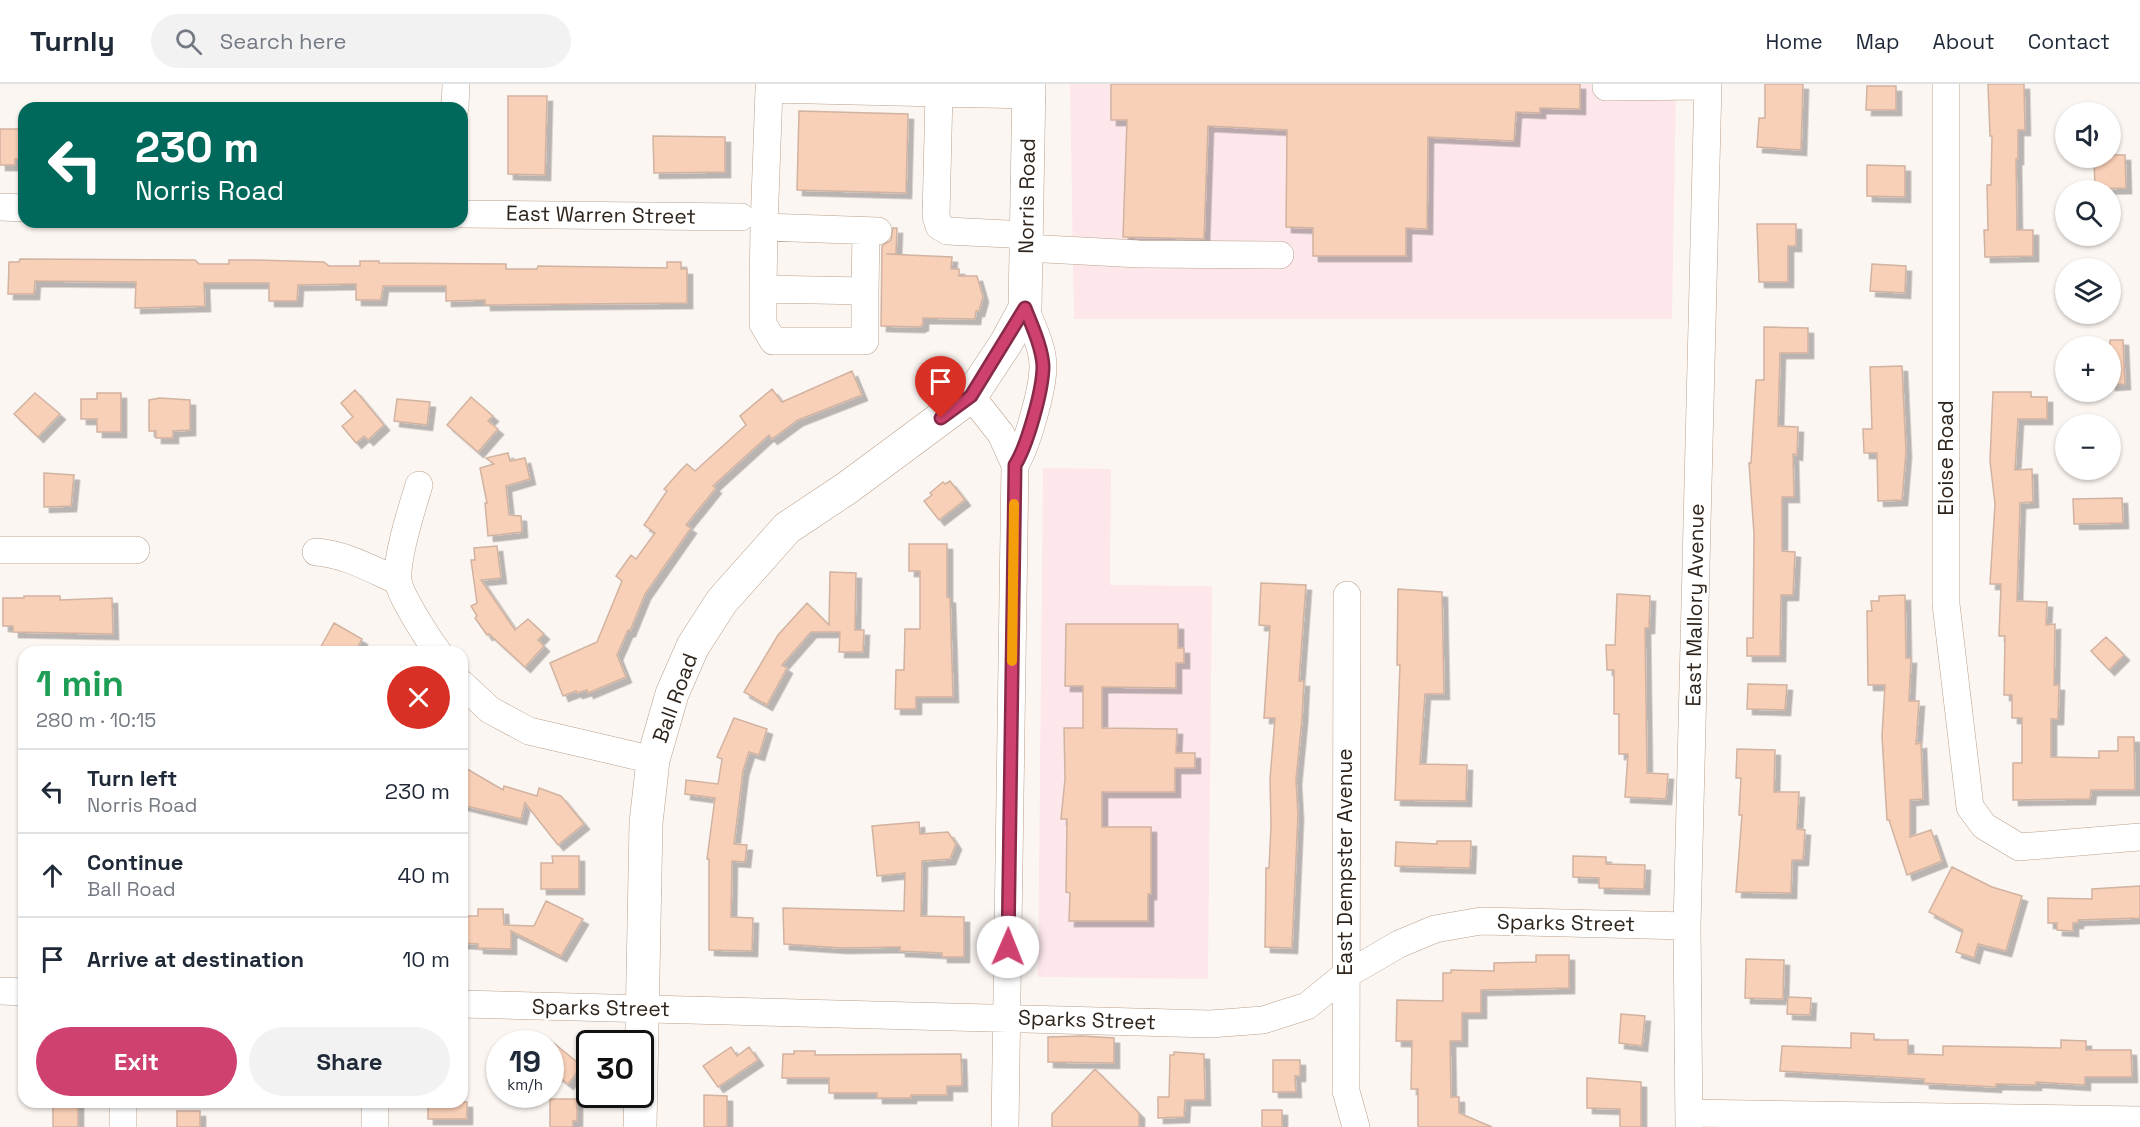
<!DOCTYPE html>
<html lang="en">
<head>
<meta charset="utf-8">
<style>
	body { margin:0; font-family:"Space Grotesk",sans-serif; background:#f2f2f3; color:#1f2937; height:100vh; display:flex; flex-direction:column; font-size:22px; white-space:nowrap }
	* { box-sizing:border-box; margin:0 }
	p { font-size:20px; color:#747a83 }
	.icon { flex:none; width:33px; height:33px; fill:none; stroke:currentColor; stroke-width:2; stroke-linecap:round; stroke-linejoin:round }
	.map { position:relative; flex:1; overflow:hidden }
	.side { position:absolute; left:18px; top:562px; width:450px; height:462px; display:flex; flex-direction:column; background:#fff; border-radius:18px; box-shadow:0 2px 4px #0004 }
	.side>* { flex:none }
	.hud { position:absolute; left:18px; top:18px; width:450px; height:126px; border-radius:18px; box-shadow:0 2px 4px #0004; background:#00695c; color:#fff; overflow:hidden }
	.tools { position:absolute; left:2055px; top:18px; display:grid; gap:12px }
	.tools a { display:grid; place-items:center; width:66px; height:66px; border-radius:50%; background:#fff; box-shadow:0 2px 4px #0004; font-size:30px }
	.speed { position:absolute; left:486px; top:946px; display:flex; gap:12px; font-size:30px; font-weight:700; text-align:center }
	.speed>* { display:grid; place-content:center; width:78px; height:78px; border-radius:50%; background:#fff; box-shadow:0 2px 4px #0004; line-height:1 }
	.speed small { font-size:15px; font-weight:400 }
	.speed .limit { border:3px solid #111; border-radius:9px; background:#fff; color:#111 }
	.pin { position:absolute; display:grid; place-items:center; width:51px; height:51px; color:#fff; margin:-62px -26px; border-radius:50% 50% 50% 0; rotate:-45deg; box-shadow:0 0 6px #0007 }
	.pin .icon { rotate:45deg }
	.me { position:absolute; width:66px; margin:-33px; rotate:1deg; stroke-linejoin:round; filter:drop-shadow(0 0 4px #0008) }
	.turn { display:flex; align-items:center; gap:21px; height:126px; padding:0 18px; font-size:27px }
	.turn .icon { width:78px; height:78px; stroke-width:2.5 }
	.turn b { display:block; font-size:42px; line-height:51px }
	.round { display:grid; place-items:center; flex:none; width:63px; height:63px; border-radius:32px; background:#f2f2f3 }
	.overview { display:flex; align-items:center; justify-content:space-between; height:102px; padding:0 18px }
	h1 { font-size:36px; font-weight:600; line-height:45px; color:#1e9e55 }
	.cta { display:flex; gap:12px; margin-top:auto; padding:12px 18px }
	.cta a { flex:1; height:69px; border-radius:36px; background:#cf416e; color:#fff; font-size:24px; font-weight:600; line-height:69px; text-align:center }
	.cta a+a { background:#f2f2f3; color:#1f2937 }
	ul { padding:0; list-style:none }
	li { display:flex; align-items:center; gap:18px; height:84px; padding:0 18px; border-top:2px solid #e0e1e3 }
	li div { flex:1 }
	li b { display:block; font-size:22px }
	li em { font-style:normal }
	header { display:flex; align-items:center; gap:36px; box-sizing:border-box; height:84px; padding:0 30px; background:#fff; border-bottom:2px solid #e0e1e3 }
	header strong { font-size:28px }
	nav { display:flex; gap:33px; margin-inline-start:auto; font-size:21px }
	.search { width:420px; height:54px; background:#f2f2f3; display:flex; align-items:center; gap:15px; box-sizing:border-box; padding:0 21px; border-radius:33px; color:#747a83; font-size:22px }
	.map>svg:first-child { display:block }
	.education { fill:#fde7eb }
	.building { fill:#f8cfb7; stroke:#d1b3a1; stroke-width:1.5; filter:url(#shadow) }
	.lines { fill:none; stroke-linecap:round; stroke-linejoin:round }
	.minor-casing { stroke:#baa08b; stroke-width:28 }
	.major-casing { stroke:#baa08b; stroke-width:34 }
	.minor { stroke:#fff; stroke-width:27 }
	.major { stroke:#fff; stroke-width:33 }
	.route-casing { stroke:#872a48; stroke-width:15 }
	.route { stroke:#cf416e; stroke-width:10 }
	.slow { stroke:#f59e0b; stroke-width:10 }
	.labels { text-anchor:middle; stroke-width:5; stroke-linejoin:round; paint-order:stroke }
	.street-label { font-size:21px; fill:#2f251c; stroke:#fff }
</style>
</head>
<body>
<header>
<strong>Turnly</strong>
<div class="search"><svg class="icon" aria-label="search" viewBox="0 0 24 24"><circle cx="10" cy="10" r="6"/><path d="M15 15l6 6"/></svg>Search here</div>
<nav><a>Home</a><a>Map</a><a>About</a><a>Contact</a></nav>
</header>
<div class="map">
<svg width="2140" height="1043" viewBox="0 0 2140 1043">
	<defs>
		<filter id="shadow"><feDropShadow dx="5.5" dy="5.5" stdDeviation="0" flood-color="#0004"/></filter>
	</defs>
	<rect width="100%" height="100%" fill="#fcf6f2"/>
	<path class="education" d="M1070 0H1676L1672 235H1074Z
		M1043 384 1111 385 1110 501 1212 502 1208 895 1038 893Z"/>
	<path class="building" d="M1111 0H1580V25L1540 24V29L1516 28 1514 57 1428 53 1427 145 1406 144V172H1313V144L1286 143 1287 46 1208 42 1204 155 1123 153 1127 36H1111Z
		M1765 0H1803L1801 66 1757 63 1759 34H1765Z
		M1988 0H2024L2025 46H2018V75H2016L2017 146H2033V172L1985 173 1984 146H1988L1987 101H1991L1992 52H1990Z
		M1867 2H1896V26H1866Z
		M508 12H547L545 91 508 90Z
		M799 27 908 30 906 109 797 106Z
		M0 45H24V75H15V81H0Z
		M653 52 725 53V88L654 89Z
		M2110 71H2125L2126 104 2095 105 2094 74Z
		M1867 81 1905 82V113L1867 112Z
		M1757 140H1796V162H1788V198H1759Z
		M893 144H897L896 170H886L952 173 951 185H959V192H977L983 213 979 227H976L975 235 923 234V241L919 243 881 242 882 162 891 156Z
		M20 175 195 176 199 180H229V176H257L324 178 329 182H360V177H379V179L506 180V185H537L538 182 667 184V178H681V185H687V219L485 221V216L446 217V202H383L381 216H356V200L298 201 297 217H269V199H204L205 222 135 224 136 198 35 197 34 210H8L9 178H19Z
		M1872 180 1906 182 1905 209 1870 207Z
		M1764 243 1808 244V269H1780L1778 342 1798 343 1797 371 1793 370 1794 413H1782V467L1795 468 1793 511H1781L1780 572H1747V554H1753L1754 450 1749 379H1751L1756 296H1764Z
		M2110 256H2123L2125 300 2110 301Z
		M1902 282 1906 368 1902 416 1878 417 1877 369H1864L1863 345H1872L1870 283Z
		M852 287 862 311 798 336 772 355 769 351 713 402 716 404 686 441 691 444 645 510 630 547 628 546 617 571 626 593 588 609 587 606 577 609 576 607 563 612 550 579 597 558 622 497 616 492 631 471 636 475 655 449 644 441 667 407 664 405 680 387 687 380 695 387 746 341 740 332 772 305 782 318Z
		M355 306 384 341 368 356 364 352 356 359 342 342 353 333 341 319Z
		M1993 308H2031V313H2047V335H2018L2015 386 2032 385 2033 418 2020 419 2017 517 2047 518 2046 541 2055 540 2054 601H2059L2058 635H2051V673L2099 674V667H2118V653H2134L2135 706H2091L2090 715 2013 716V679H2022V634H2012V611H2004L2005 552H1999L2001 500H1990L1995 420 1990 377Z
		M35 309 60 330 38 353 14 330Z
		M97 309H121V348H97V335H81V315H97Z
		M471 313 493 332 488 337 498 345 478 368 447 341Z
		M160 314 190 316V346L173 347V354H156V347H149V316Z
		M397 315 430 318 427 341 394 337Z
		M508 369 510 377 525 374 530 395 506 402 509 431 521 432 522 448 488 452 485 419H487L480 384 494 380 486 374Z
		M44 389 74 391 71 422 44 423Z
		M950 397 965 416 939 436 924 417 932 411 930 409 943 398 945 400Z
		M2122 414 2123 439 2074 440 2073 415Z
		M909 460H947V513L950 514 953 613H916V625H895L896 586H904L905 545H920V487H909Z
		M497 462 501 494 481 496 515 546 528 535 544 550 538 556 544 562 525 583 489 550 487 551 475 534 477 532 471 522 477 519 471 476H475L474 464Z
		M830 488 856 489 855 546H864L863 568H839L840 548H811L782 581 787 584 767 621 744 608 778 551 807 519 829 541Z
		M1261 499 1306 501 1299 597H1304L1302 635 1296 696 1298 730 1292 864 1265 863 1266 784H1269L1271 741 1270 695 1275 634H1264L1270 542 1259 541Z
		M1398 505 1442 508 1444 610H1425L1420 680 1467 681 1466 717 1395 716 1400 581H1397Z
		M1617 510 1650 512 1649 544H1645L1647 689 1668 690 1666 715 1625 713 1628 670H1619V630H1614V586H1607L1606 561H1615Z
		M1905 511 1906 574H1911L1909 617H1919L1916 660 1921 659 1923 715 1910 716V753L1931 746 1942 777 1907 791 1889 736H1887L1882 652 1885 601H1868L1867 527H1872L1871 517H1879V512Z
		M24 512H60V516L112 514 113 550 13 548V542H3V514H24Z
		M334 539 362 555 355 568H318Z
		M1066 540H1178V564H1184V579H1176V604L1102 603V644L1177 645 1176 669H1195V684H1175V708H1102V743H1151V810H1148V837H1069L1070 809 1066 808 1067 735H1061L1065 695 1064 644H1083V602H1065Z
		M2106 553 2124 571 2109 586 2091 567Z
		M1748 600 1787 601 1785 626 1747 625Z
		M734 634 767 645 759 671 749 668 743 687 734 760 747 761 745 778 732 777 731 833 753 834 752 867 709 866V775H707L715 714 685 710 686 696 718 700 722 675 717 673Z
		M1737 665 1775 666 1774 708H1799L1797 745 1805 746 1803 776H1792L1791 809 1736 808 1742 731H1739L1741 694H1736Z
		M462 682 503 706 504 702 537 712 539 704 561 712 584 740 558 761 525 719 521 735 462 721Z
		M919 738 920 750 948 748 956 760 950 775 922 777 921 832 964 833V873H942V869L900 867V863L842 864 784 860 783 824 904 827 905 789 877 792 872 742Z
		M1437 757H1471L1470 784 1395 782 1396 758 1437 760Z
		M552 772H579V805H541V779H553Z
		M1573 772 1606 773V780L1645 781 1644 805 1599 804V794L1573 793Z
		M1952 783 1992 803 2022 812 2006 867 1978 860 1974 874 1956 868 1963 846 1929 828Z
		M2140 802V834L2078 836V839H2073V847L2057 846V839H2048V814L2092 815V805Z
		M546 817 583 835 561 872 511 847V865L478 864V860L462 859V832H478V825H503L504 841 534 842Z
		M1536 871H1569V904L1481 906V929H1462V957H1450L1451 1013H1459V1029L1492 1043H1418V1005H1411L1412 957H1396L1397 916 1443 917V889H1451V886L1494 887V879L1536 878Z
		M1746 875 1784 876 1783 915 1745 914Z
		M1788 913 1811 914 1810 931 1787 930Z
		M1621 930 1645 932 1642 962 1619 959Z
		M1851 949 1874 950V956H1908V970L1943 971V962L2061 964V956L2086 957V966H2131L2132 993H2085V1001L2036 998V1001L1996 1000V1003L1924 999V995L1780 987 1782 962 1851 964Z
		M1082 952 1114 954V979L1048 978V953Z
		M550 956 582 982 568 1000 550 986Z
		M731 963 737 972 749 963 758 976 718 1003 703 982Z
		M794 967H815V971L961 970 962 1002H947V1011H911V1014H877V1009H829V994H782L783 970H794Z
		M1174 968 1204 970 1205 1016H1185L1184 1033 1158 1034V1013H1169L1170 971H1174Z
		M1273 976H1300V992H1295L1296 1008H1273Z
		M1095 985 1139 1029V1043H1052V1030Z
		M1587 994 1641 998V1043H1620V1025L1587 1024Z
		M704 1011 727 1012V1043H704Z
		M550 1015H577V1037H573V1043H550Z
		M53 1018H78V1043H53Z
		M428 1018H467V1035H428Z
		M1262 1026H1282V1043H1262Z
		M177 1027H200V1043H177Z"/>
	<g class="lines">
		<g class="minor-casing">
			<path id="minor" d="M1606 0V3L1708 2
				M1946 0V520L1970 723 1984 742 2019 763 2140 753
				M455 24 456 0
				M0 123 24 124
				M462 130 741 133
				M764 143 763 205 865 207 866 147
				M878 147 764 143 769 5 939 9
				M1027 151 947 147 939 142 936 132 939 9 1029 11
				M1026 164 1139 170 1280 171
				M763 205V240L773 257H865V207
				M971 312 1001 350 1015 381C1027 362 1043 305 1043 282 1043 263 1032 242 1025 224
				M419 401C412 424 396 473 398 496 399 510 428 555 438 568
				M0 466H136
				M316 468C345 470 371 485 398 497
				M1347 511 1346 1007 1356 1043
				M462 600 490 626 529 647 653 676
				M0 907 24 908
				M462 920 1210 940 1263 936 1307 922 1344 892 1399 860 1435 845 1481 837 1687 842
				M1689 1029 2140 1036
				M123 1043V1018
				M375 1043V1018
				M1005 1043 1015 381
				M1689 1043 1687 842 1708 0"/>
		</g>
		<g class="major-casing">
			<path id="major" d="M640 1043 646 739 653 676 672 610 693 562 722 517 787 444 847 404 971 312 1006 259 1025 224 1029 0"/>
		</g>
		<use href="#minor" class="minor"/>
		<use href="#major" class="major"/>
	</g>
	<g class="lines">
		<g class="route-casing">
			<path id="route" d="M941 334 971 312 1025 224C1032 242 1042 263 1043 282 1043 306 1027 362 1015 381L1008 863"/>
		</g>
		<use href="#route" class="route"/>
		<path class="slow" d="M1012 577 1014 420"/>
	</g>
	<g class="labels">
		<g class="street-label">
			<text transform="translate(1027 112) rotate(-89)" y="7">Norris Road</text>
			<text transform="translate(601 131) rotate(1)" y="7">East Warren Street</text>
			<text transform="translate(1946 374) rotate(-90)" y="7">Eloise Road</text>
			<text transform="translate(1695 521) rotate(-89)" y="7">East Mallory Avenue</text>
			<text transform="translate(675 614) rotate(-70)" y="7">Ball Road</text>
			<text transform="translate(1345 778) rotate(-90)" y="7">East Dempster Avenue</text>
			<text transform="translate(1566 839) rotate(1)" y="7">Sparks Street</text>
			<text transform="translate(601 924) rotate(1)" y="7">Sparks Street</text>
			<text transform="translate(1087 936) rotate(2)" y="7">Sparks Street</text>
		</g>
	</g>
</svg>
<div class="tools">
<a><svg class="icon" aria-label="sound" viewBox="0 0 24 24"><path d="M4 9h4l5-4v14l-5-4H4zM17 9q2 3 0 6"/></svg></a>
<a><svg class="icon" aria-label="search" viewBox="0 0 24 24"><circle cx="10" cy="10" r="6"/><path d="M15 15l6 6"/></svg></a>
<a><svg class="icon" aria-label="layers" viewBox="0 0 24 24"><path d="M12 4l9 5-9 5-9-5zM3 14l9 5 9-5"/></svg></a>
<a>+</a>
<a>−</a>
</div>
<div class="speed"><div>19<small>km/h</small></div><div class="limit">30</div></div>
<div class="pin" style="left:941px;top:334px;background:#d93025"><svg class="icon" aria-label="arrive" viewBox="0 0 24 24"><path d="M6 21V4h12l-3 4 3 4H6"/></svg></div>
<svg class="me" style="left:1008px;top:863px" viewBox="-20 -20 40 40"><circle r="19" fill="#fff"/><path d="M0-13L10 11 0 6-10 11z" fill="#cf416e"/></svg>
<div class="hud">
<div class="turn"><svg class="icon" aria-label="left" viewBox="0 0 24 24"><path d="M17 20v-9H6M10 6l-5 5 5 5"/></svg><div><b>230 m</b>Norris Road</div></div>
</div>
<section class="side">
<div class="overview"><div><h1>1 min</h1><p>280 m · 10:15</p></div><a class="round" style="background:#d93025;color:#fff"><svg class="icon" aria-label="close" viewBox="0 0 24 24"><path d="M6 6l12 12M18 6L6 18"/></svg></a></div>
<ul>
<li><svg class="icon" aria-label="left" viewBox="0 0 24 24"><path d="M17 20v-9H6M10 6l-5 5 5 5"/></svg><div><b>Turn left</b><p>Norris Road</p></div><em>230 m</em></li>
<li><svg class="icon" aria-label="ahead" viewBox="0 0 24 24"><path d="M12 20V5M6 11l6-6 6 6"/></svg><div><b>Continue</b><p>Ball Road</p></div><em>40 m</em></li>
<li><svg class="icon" aria-label="arrive" viewBox="0 0 24 24"><path d="M6 21V4h12l-3 4 3 4H6"/></svg><div><b>Arrive at destination</b></div><em>10 m</em></li>
</ul>
<div class="cta"><a>Exit</a><a>Share</a></div>
</section>
</div>
</body>
</html>
